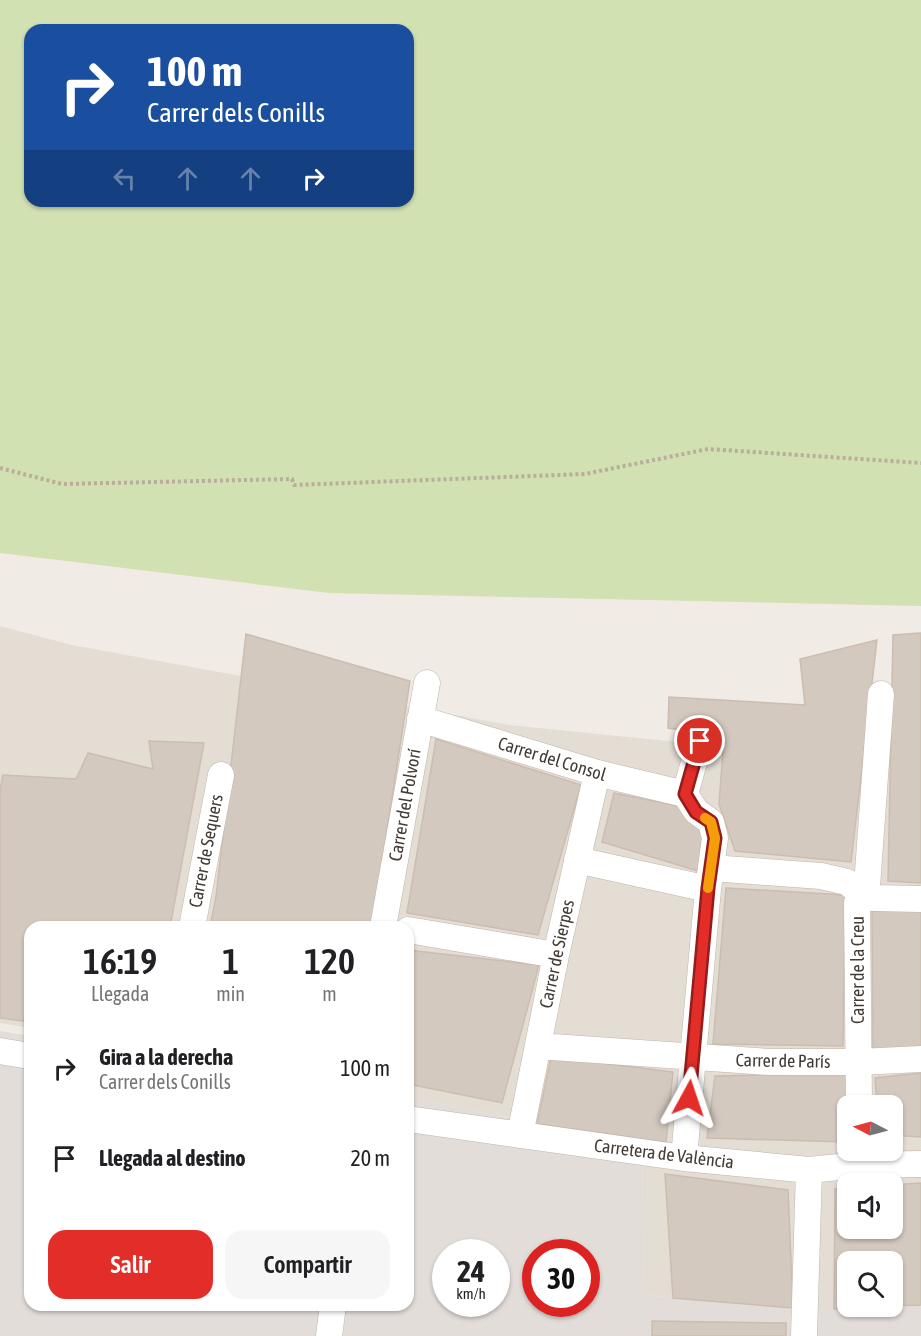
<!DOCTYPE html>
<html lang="es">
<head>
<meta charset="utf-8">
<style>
	body { margin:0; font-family:"Asap Condensed",sans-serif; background:#f6f6f6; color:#202124; height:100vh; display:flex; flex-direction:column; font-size:22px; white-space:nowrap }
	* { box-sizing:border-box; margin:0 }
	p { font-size:20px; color:#757577 }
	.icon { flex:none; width:33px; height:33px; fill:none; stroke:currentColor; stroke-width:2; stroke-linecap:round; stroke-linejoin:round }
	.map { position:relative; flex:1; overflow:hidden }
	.details { position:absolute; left:24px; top:921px; width:390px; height:390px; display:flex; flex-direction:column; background:#fff; border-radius:18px; box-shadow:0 2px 4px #0004 }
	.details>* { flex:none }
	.hud { position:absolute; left:24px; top:24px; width:390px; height:183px; border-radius:18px; box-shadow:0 2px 4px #0004; background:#1a4fa0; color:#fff; overflow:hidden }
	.needle { width:39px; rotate:276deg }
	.tools { position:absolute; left:837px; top:1095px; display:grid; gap:12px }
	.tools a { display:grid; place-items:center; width:66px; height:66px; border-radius:12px; background:#fff; box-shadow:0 2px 4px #0004; font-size:30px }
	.speed { position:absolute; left:432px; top:1239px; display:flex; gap:12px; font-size:30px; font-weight:700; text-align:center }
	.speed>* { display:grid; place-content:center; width:78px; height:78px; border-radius:50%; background:#fff; box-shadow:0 2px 4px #0004; line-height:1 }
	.speed small { font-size:15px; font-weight:400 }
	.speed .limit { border:9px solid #d22; background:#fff; color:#111 }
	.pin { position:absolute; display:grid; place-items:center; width:51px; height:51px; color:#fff; margin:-26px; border:3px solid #fff; border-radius:50%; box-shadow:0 2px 6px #0007 }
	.me { position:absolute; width:66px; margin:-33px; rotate:5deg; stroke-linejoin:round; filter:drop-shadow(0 0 4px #0008) }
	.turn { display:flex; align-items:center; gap:21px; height:126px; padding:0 24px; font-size:27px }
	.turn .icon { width:78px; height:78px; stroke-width:2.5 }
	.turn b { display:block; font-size:42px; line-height:51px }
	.lanes { display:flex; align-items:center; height:57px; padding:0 24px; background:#0003; justify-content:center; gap:30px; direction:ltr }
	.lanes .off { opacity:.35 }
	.eta { display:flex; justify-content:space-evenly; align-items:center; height:102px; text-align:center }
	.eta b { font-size:36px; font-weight:600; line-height:42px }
	.cta { display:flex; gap:12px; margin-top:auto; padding:12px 24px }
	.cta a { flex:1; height:69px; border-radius:18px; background:#e32d29; color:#fff; font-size:24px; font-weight:600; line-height:69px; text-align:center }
	.cta a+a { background:#f6f6f6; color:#202124 }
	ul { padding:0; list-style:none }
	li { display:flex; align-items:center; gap:18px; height:90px; padding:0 24px }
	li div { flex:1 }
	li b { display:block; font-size:22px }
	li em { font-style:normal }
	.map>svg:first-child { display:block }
	.residential { fill:#e4ddd4; fill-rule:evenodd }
	.industrial { fill:#e3ddda; fill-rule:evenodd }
	.green { fill:#d2e1b1; fill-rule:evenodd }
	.building { fill:#d4c9bf; stroke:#cbbdb0; stroke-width:1.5 }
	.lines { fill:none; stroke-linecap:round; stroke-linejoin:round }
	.minor-casing { stroke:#beb5ac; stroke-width:27 }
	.path { stroke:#bbac9b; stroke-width:4; stroke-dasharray:3 3; stroke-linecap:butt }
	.minor { stroke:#fff; stroke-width:26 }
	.route-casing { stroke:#941d1b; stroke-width:15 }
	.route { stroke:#e32d29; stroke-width:10 }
	.slow { stroke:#f59e0b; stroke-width:10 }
	.labels { text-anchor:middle; stroke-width:5; stroke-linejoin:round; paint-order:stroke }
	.street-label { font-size:18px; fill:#423b35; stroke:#fff }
</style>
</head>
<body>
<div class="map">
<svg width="921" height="1336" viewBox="0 0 921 1336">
	<rect width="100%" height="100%" fill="#f0ebe5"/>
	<path class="residential" d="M0 626 72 645 509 725 874 762 921 648V1305L893 1306 892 1262H848V1306L885 1307 811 1310 644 1295 642 1145 408 1097V927H30V1028L0 1023ZM848 1106H892V1150H848ZM848 1184H892V1228H848Z"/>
	<path class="industrial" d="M0 1031 30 1036V1305H408V1097L642 1145 644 1295 811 1310 920 1305 921 1300V1336H0ZM446 1252H496V1304H446ZM536 1252H586V1304H536Z"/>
	<path class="green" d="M0 0H921V606L329 593 0 553ZM30 30H408V201H30Z"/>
	<path class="building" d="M921 633V883L888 881 893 635Z
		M246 634 410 681 372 927H210L216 897Z
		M877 640 851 862 735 851 719 804 724 737 668 728 669 697 805 705 800 659Z
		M436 739 581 785 538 935 407 913Z
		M149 741 204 743 170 927H30V1022L0 1018V790L3 775 76 779 88 753 153 769Z
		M614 793 678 806 703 833 698 871 602 842Z
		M726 888 845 895 843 1046 713 1044Z
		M872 911H921V1051L873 1053Z
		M408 950 539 965 502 1103 408 1084Z
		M551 1057 673 1072 666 1142 537 1124Z
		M847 1073 846 1142 707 1138 715 1076Z
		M921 1073V1137L892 1135V1106H877L875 1078Z
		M665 1174 788 1190 793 1308 673 1298Z
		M921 1183V1305L892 1306V1262H848V1306H885L834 1309 835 1189 848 1188V1228H892V1185Z
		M652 1321 786 1323V1336H652Z"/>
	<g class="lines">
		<g class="minor-casing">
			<path id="minor" d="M420 719 597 773 685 794
				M577 860 708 889
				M711 868 821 876 847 882 862 894 873 898 921 899
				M192 927 221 775
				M383 927 427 683
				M408 930 556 955
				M538 1046 769 1062H859L921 1059
				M0 1051 30 1056
				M859 1106 857 903 867 886 881 694
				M408 1119 684 1158 809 1170 859 1165 921 1164
				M520 1135 556 955 597 773
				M684 1158 708 889 715 838 711 822 696 811 685 794 700 741
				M329 1336 333 1305
				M804 1336 809 1170"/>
		</g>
		<path class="path" d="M0 468 62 484 292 479 294 485 585 474 708 449 921 463"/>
		<use href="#minor" class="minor"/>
	</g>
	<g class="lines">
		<g class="route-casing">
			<path id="route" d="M689 1098 708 888 715 838 711 822 696 812 685 794 700 741"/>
		</g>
		<use href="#route" class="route"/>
		<path class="slow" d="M705 818 711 822 715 838 708 888"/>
	</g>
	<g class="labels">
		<g class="street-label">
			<text transform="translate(552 759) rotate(17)" y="6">Carrer del Consol</text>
			<text transform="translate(405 805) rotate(-80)" y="6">Carrer del Polvorí</text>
			<text transform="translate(206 851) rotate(-79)" y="6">Carrer de Sequers</text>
			<text transform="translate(557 954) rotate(-78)" y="6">Carrer de Sierpes</text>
			<text transform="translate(858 970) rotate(-90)" y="6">Carrer de la Creu</text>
			<text transform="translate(783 1061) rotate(1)" y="6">Carrer de París</text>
			<text transform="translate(664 1154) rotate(7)" y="6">Carretera de València</text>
		</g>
	</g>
</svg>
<div class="tools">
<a><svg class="needle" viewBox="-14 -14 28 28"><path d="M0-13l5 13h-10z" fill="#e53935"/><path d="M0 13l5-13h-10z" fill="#757577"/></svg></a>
<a><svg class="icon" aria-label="sound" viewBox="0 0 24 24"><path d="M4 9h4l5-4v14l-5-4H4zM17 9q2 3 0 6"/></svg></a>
<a><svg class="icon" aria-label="search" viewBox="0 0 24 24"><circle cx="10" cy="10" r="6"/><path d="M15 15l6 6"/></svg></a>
</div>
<div class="speed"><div>24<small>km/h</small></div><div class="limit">30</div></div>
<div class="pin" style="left:700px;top:741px;background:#d93025"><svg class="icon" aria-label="arrive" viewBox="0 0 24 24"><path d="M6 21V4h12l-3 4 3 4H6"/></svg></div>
<svg class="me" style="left:689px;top:1098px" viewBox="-20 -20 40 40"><path d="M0-17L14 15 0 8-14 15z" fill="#e32d29" stroke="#fff" stroke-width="4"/></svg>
<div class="hud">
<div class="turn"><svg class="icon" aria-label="right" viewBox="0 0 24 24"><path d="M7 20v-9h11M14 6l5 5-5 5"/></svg><div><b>100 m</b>Carrer dels Conills</div></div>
<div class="lanes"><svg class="icon off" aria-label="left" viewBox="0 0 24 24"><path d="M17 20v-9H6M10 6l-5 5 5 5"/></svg><svg class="icon off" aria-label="ahead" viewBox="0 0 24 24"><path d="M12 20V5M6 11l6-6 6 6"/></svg><svg class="icon off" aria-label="ahead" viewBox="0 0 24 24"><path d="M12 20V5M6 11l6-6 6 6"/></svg><svg class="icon" aria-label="right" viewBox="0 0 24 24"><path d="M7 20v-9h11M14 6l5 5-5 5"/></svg></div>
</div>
<section class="details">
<div class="eta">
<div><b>16:19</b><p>Llegada</p></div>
<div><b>1</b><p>min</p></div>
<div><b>120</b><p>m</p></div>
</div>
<ul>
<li><svg class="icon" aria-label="right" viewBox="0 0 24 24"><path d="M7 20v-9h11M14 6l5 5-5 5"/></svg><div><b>Gira a la derecha</b><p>Carrer dels Conills</p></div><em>100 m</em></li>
<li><svg class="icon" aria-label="arrive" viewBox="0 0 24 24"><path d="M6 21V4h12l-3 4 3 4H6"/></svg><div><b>Llegada al destino</b></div><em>20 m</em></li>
</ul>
<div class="cta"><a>Salir</a><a>Compartir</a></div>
</section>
</div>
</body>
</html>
